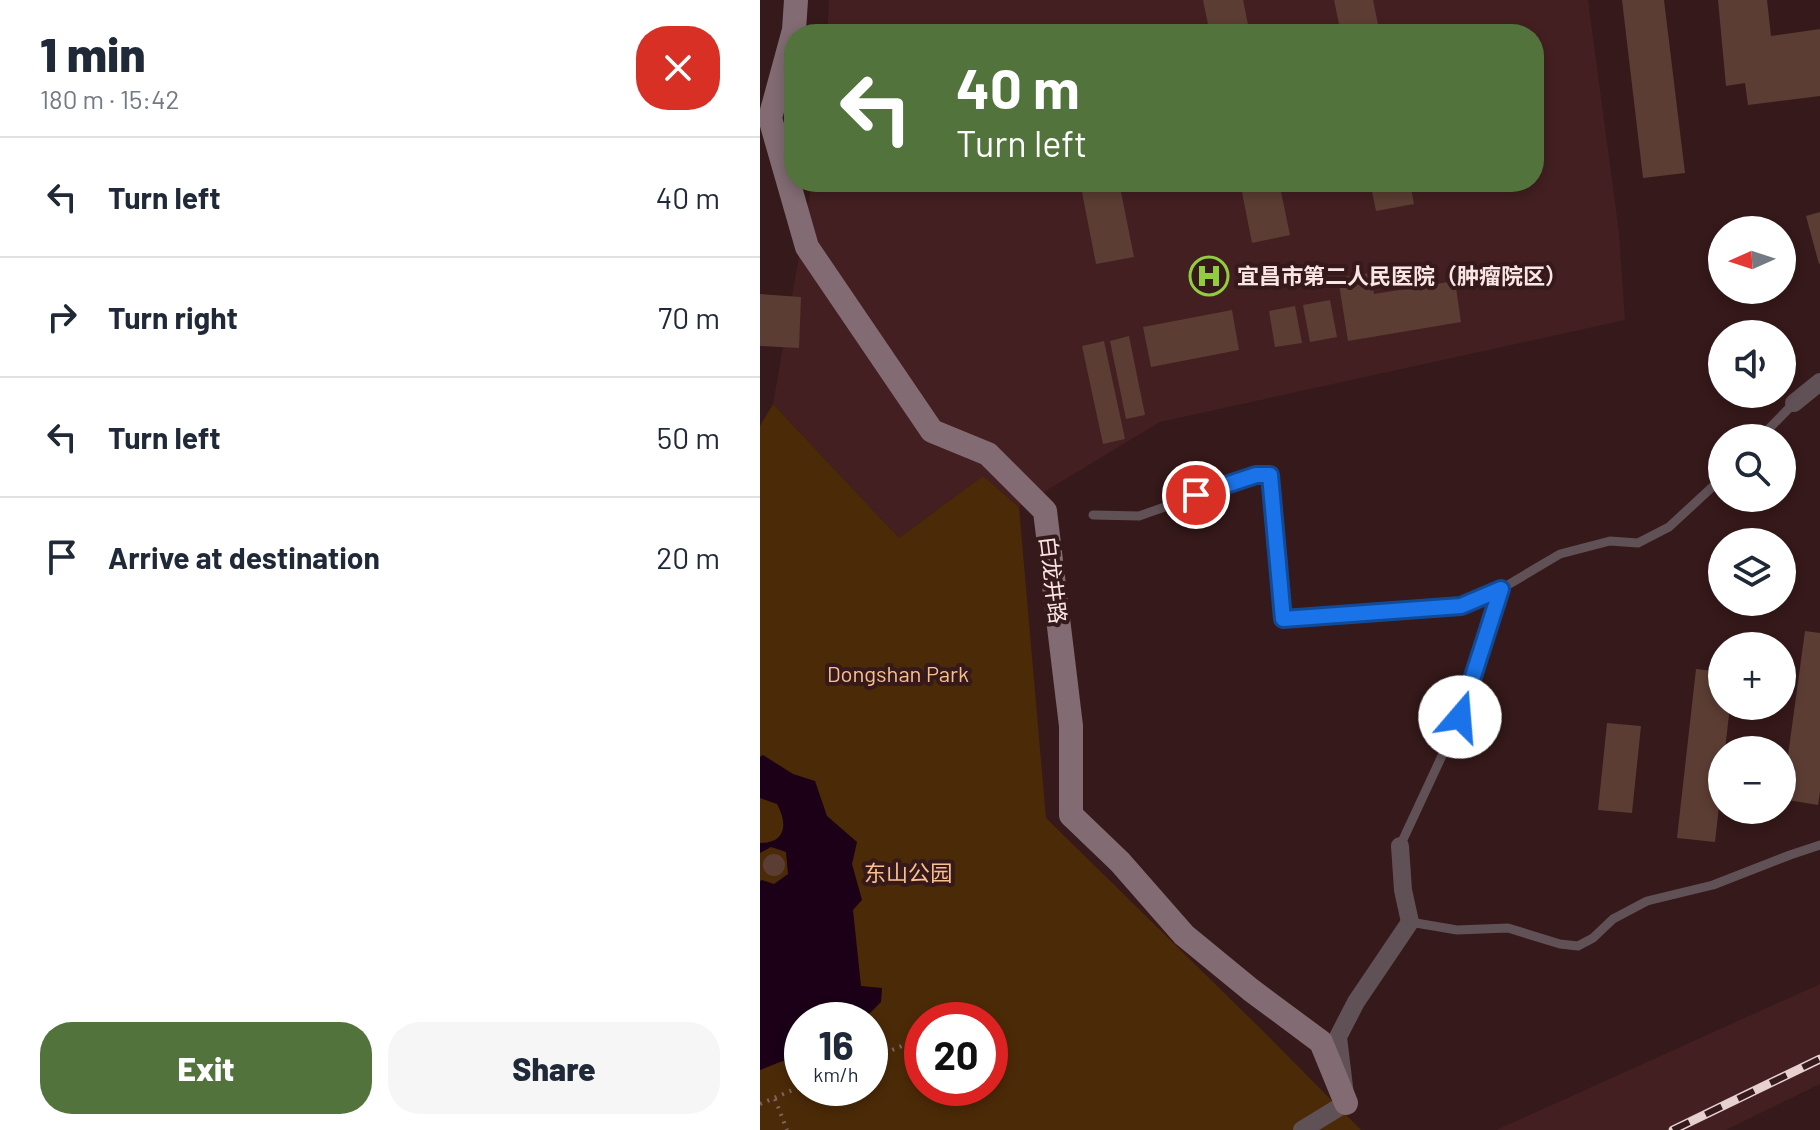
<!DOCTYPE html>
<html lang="en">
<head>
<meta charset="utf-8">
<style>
	body { margin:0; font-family:Barlow,"Noto Sans SC",sans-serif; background:#f6f6f7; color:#1f2937; height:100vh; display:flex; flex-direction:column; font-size:30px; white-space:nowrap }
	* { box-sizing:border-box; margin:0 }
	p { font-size:26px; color:#747a83 }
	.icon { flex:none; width:44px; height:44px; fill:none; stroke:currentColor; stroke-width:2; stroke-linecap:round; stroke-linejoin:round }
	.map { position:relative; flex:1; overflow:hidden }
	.sheet { display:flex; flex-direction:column; background:#fff; width:760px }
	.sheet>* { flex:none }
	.top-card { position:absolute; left:24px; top:24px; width:760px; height:168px; border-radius:32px; box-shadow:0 4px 12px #0003; background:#52733b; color:#fff; overflow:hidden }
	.needle { width:52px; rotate:267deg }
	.fabs { position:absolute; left:948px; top:216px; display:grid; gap:16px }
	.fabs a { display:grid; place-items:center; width:88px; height:88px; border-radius:50%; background:#fff; box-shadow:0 4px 12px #0003; font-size:40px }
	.speed { position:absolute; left:24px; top:1002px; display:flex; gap:16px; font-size:40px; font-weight:700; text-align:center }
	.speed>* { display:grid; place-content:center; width:104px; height:104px; border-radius:50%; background:#fff; box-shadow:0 4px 12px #0003; line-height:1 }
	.speed small { font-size:20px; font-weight:400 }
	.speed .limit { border:12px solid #d22; background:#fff; color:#111 }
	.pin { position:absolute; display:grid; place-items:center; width:68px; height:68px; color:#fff; margin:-34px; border:4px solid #fff; border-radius:50%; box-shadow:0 2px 8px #0007 }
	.me { position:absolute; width:88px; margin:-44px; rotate:18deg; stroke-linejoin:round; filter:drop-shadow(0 0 6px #0008) }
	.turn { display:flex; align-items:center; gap:28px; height:168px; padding:0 40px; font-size:36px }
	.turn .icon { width:104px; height:104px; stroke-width:2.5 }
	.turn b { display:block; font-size:56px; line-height:68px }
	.round { display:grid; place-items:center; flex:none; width:84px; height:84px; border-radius:32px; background:#f6f6f7 }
	.summary { display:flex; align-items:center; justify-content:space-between; height:136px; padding:0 40px }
	h1 { font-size:48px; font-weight:800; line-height:60px }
	.action { display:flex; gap:16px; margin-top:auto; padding:16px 40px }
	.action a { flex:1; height:92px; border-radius:32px; background:#52733b; color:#fff; font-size:32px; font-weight:800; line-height:92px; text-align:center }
	.action a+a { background:#f6f6f7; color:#1f2937 }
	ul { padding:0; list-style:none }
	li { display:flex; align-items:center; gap:24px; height:120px; padding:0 40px; border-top:2px solid #e0e1e3 }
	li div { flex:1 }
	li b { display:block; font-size:30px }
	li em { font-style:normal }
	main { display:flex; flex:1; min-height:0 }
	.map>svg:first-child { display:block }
	.built { fill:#431f21 }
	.green { fill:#4b2a07; fill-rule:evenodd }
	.water { fill:#1b0018 }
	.building { fill:#5b3d33 }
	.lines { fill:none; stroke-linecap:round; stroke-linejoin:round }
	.path { stroke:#7d6363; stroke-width:4; stroke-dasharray:2 6; stroke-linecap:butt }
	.lane { stroke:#605156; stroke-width:9 }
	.street { stroke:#605156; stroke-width:18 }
	.secondary { stroke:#826b73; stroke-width:24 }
	.rail-casing { stroke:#e6d0d0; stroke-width:9 }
	.rail { stroke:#36191a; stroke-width:6; stroke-dasharray:18; stroke-linecap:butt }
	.route-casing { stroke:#114b97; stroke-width:20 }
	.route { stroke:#1a73e8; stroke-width:14 }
	.labels { text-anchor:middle; stroke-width:8; stroke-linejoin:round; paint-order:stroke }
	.poi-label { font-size:22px; font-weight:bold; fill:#fae5e5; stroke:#36191a; text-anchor:start }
	.street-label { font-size:22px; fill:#fae5e5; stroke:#36191a }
	.park-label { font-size:22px; fill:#f8c08e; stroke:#36191a }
</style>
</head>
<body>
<main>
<section class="sheet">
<div class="summary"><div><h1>1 min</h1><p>180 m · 15:42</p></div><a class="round" style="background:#d93025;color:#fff"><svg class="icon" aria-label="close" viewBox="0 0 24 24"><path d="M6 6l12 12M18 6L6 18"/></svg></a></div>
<ul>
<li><svg class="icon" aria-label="left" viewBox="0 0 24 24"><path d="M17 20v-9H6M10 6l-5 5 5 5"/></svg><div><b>Turn left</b></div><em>40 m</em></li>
<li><svg class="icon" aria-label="right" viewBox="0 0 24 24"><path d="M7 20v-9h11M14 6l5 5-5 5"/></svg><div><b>Turn right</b></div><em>70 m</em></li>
<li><svg class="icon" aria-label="left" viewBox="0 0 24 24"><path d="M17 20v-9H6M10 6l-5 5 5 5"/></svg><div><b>Turn left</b></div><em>50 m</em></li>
<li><svg class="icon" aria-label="arrive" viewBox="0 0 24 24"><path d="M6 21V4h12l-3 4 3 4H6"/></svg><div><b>Arrive at destination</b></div><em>20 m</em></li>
</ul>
<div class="action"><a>Exit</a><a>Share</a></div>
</section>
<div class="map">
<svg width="1060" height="1130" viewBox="0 0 1060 1130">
	<rect width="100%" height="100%" fill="#36191a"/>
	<path class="built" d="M69 0H828L859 232 865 320 400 422 259 507 223 476 139 538 13 404 52 182H774V34H67Z
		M1060 984V1084L966 1130H736Z"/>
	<path class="green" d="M13 404 139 538 223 476 259 507 286 818 503 1031 601 1130H0V426ZM42 1020H110V1088H42ZM162 1020H230V1088H162Z"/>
	<path class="water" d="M3 755 33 774 55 781 67 816 97 842 92 864 102 900 93 910 101 986 122 988 121 1002 103 1020H42V1056L20 1062 0 1070V881L2 880 14 884 28 874 26 852 11 847 0 853V843C26 843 28 824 17 804L0 798V757Z"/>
	<path class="building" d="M443 0H483L490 34H450Z
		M574 0H613L620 34H581Z
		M862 0H904L925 173 883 178Z
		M958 0H1007L1011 36 1060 29V96L988 105 985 83 966 86Z
		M320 182H359L374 257 336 264Z
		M480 182H519L530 235 492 243Z
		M610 182H650L654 204 616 211Z
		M1060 212V263L1059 264 1046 216Z
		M610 273 614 294 695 281 701 322 588 341 578 278Z
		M0 294 41 297 39 348 0 346Z
		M570 300 577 337 550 342 543 305Z
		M535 306 542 343 515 347 509 311Z
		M472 310 479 350 391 367 383 327Z
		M369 336 385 415 366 419 350 341Z
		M344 341 365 439 343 444 322 346Z
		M1045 631 1060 633V792L1058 805 1022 799Z
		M936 669 962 672V706H970L965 750H962V780L955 842 917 838Z
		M847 723 881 726 872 813 838 810Z
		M3 865a11 11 0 1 1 22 0a11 11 0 1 1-22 0Z"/>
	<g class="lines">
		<path class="path" d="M110 1059 142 1046
			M15 1099 27 1130
			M0 1104 42 1086"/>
		<path class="lane" d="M1000 438 1034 403
			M333 515 379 516 496 475H510L523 619 701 606 741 589 800 554 850 541 878 543 909 527 962 478
			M640 846 700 717 741 589
			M650 922 697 930 748 928 800 944 818 946 833 938 853 919 887 901 953 885 1030 855 1060 845"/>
		<path class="street" d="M1034 403 1060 382
			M542 1130 586 1103 578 1037 596 1002 650 922 643 890 640 846"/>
		<path class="secondary" d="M36 0 34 30 10 118 47 247 172 431 228 454 285 511 311 726V815L360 862 424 935 491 990 561 1042 586 1103"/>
		<g class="rail-casing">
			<path id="rail" d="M913 1130 1060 1059"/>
		</g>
		<use href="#rail" class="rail"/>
	</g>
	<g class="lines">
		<g class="route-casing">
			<path id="route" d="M436 495 496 475H510L523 619 701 606 741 589 700 717"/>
		</g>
		<use href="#route" class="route"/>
	</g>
	<defs>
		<g id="hospital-ring" transform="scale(2)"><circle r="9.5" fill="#36191a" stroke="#91cd3f" stroke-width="1.5"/><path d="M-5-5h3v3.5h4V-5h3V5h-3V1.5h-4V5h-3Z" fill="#91cd3f"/></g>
	</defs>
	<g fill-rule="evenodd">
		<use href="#hospital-ring" x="449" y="276"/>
	</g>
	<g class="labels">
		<g class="poi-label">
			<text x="477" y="284">宜昌市第二人民医院（肿瘤院区）</text>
		</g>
		<g class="street-label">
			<text transform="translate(293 580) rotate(83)" y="8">白龙井路</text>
		</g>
		<g class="park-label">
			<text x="138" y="682">Dongshan Park</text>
			<text x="148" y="881">东山公园</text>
		</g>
	</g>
</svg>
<div class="fabs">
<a><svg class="needle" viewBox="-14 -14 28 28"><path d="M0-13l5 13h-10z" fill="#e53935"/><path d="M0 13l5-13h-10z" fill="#747a83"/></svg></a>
<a><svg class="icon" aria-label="sound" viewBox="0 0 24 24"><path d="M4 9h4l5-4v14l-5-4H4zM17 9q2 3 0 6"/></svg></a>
<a><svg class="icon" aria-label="search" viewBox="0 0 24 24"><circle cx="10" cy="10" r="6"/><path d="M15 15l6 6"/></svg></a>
<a><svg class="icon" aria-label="layers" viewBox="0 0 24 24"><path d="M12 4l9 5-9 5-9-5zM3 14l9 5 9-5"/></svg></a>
<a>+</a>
<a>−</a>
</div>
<div class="speed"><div>16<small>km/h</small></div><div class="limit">20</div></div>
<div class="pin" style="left:436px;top:495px;background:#d93025"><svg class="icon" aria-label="arrive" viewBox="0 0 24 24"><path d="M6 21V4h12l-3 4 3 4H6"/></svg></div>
<svg class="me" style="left:700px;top:717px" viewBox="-20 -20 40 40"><circle r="19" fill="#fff"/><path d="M0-13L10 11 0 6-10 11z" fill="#1a73e8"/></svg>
<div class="top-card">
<div class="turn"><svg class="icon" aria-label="left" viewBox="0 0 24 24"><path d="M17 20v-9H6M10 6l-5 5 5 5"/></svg><div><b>40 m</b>Turn left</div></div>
</div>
</div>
</main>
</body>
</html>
